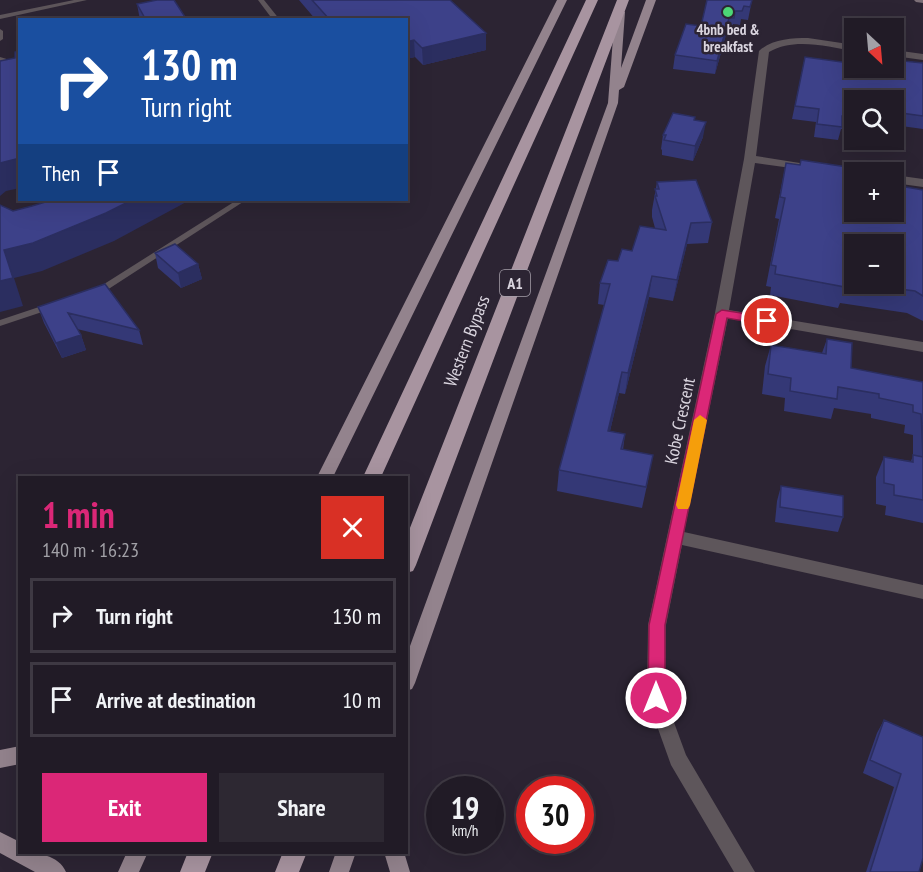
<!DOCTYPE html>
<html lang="en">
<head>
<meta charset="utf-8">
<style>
	body { margin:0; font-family:"PT Sans Narrow",sans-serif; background:#2d2832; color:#f1f3f6; height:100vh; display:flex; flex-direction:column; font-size:22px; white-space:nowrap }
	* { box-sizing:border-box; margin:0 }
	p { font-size:20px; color:#a2a1a7 }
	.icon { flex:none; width:33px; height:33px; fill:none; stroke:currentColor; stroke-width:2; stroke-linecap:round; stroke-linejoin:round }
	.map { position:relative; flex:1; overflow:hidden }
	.side { position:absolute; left:18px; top:476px; width:390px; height:378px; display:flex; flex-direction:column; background:#211b26; border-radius:0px; box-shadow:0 6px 24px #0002,0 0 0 2px #3e3943 }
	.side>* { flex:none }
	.guide { position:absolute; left:18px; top:18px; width:390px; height:183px; border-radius:0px; box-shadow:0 6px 24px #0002,0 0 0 2px #3e3943; background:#1a4fa0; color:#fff; overflow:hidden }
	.needle { width:39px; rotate:154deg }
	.tools { position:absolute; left:844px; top:18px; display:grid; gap:12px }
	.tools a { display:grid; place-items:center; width:60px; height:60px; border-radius:0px; background:#211b26; box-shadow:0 6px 24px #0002,0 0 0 2px #3e3943; font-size:30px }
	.speed { position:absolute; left:426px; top:776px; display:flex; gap:12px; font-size:30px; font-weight:700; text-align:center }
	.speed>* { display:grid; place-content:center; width:78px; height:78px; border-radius:50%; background:#211b26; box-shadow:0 6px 24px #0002,0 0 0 2px #3e3943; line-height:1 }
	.speed small { font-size:15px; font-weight:400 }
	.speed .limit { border:9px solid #d22; background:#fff; color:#111 }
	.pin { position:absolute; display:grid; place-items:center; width:51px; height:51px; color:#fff; margin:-26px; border:3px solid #fff; border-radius:50%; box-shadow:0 2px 6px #0007 }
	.me { position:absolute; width:66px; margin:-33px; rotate:0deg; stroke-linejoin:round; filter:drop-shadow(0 0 4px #0008) }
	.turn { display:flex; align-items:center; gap:21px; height:126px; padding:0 24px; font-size:27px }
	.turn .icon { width:78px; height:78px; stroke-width:2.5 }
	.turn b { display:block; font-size:42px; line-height:51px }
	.then { display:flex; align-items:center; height:57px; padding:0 24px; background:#0003; gap:12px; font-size:22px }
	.round { display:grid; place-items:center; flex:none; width:63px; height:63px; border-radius:0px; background:#2d2832 }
	.overview { display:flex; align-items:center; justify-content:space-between; height:102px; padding:0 24px }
	h1 { font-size:36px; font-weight:800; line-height:45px; color:#db2777 }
	.action { display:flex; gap:12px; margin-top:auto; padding:12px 24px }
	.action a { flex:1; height:69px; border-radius:0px; background:#db2777; color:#fff; font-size:24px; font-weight:800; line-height:69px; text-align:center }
	.action a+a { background:#2d2832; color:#f1f3f6 }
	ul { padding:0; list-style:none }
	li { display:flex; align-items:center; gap:18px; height:75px; margin:0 12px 9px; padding:0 12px; border:3px solid #3e3943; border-radius:0px }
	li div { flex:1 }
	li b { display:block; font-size:22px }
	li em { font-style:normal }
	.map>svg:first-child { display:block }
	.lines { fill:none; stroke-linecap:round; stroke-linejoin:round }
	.lane { fill:#5e565b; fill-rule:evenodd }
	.street { fill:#5e565b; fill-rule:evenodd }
	.secondary { fill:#7c6f77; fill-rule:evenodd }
	.primary { fill:#93838d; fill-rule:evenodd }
	.highway { fill:#a894a0; fill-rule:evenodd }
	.wall { fill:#343876; fill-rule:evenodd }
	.shaded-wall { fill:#2b2e60 }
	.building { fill:#3d4189; stroke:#2b2e60; stroke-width:1.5 }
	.route { fill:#db2777; stroke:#8e194d; stroke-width:1.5 }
	.slow { fill:#f59e0b }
	.poi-dot { fill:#4cd676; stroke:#2c2433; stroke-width:2 }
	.labels { text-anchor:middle; stroke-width:5; stroke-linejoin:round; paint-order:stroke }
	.far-poi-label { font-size:15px; font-weight:bold; fill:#dad5df; stroke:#2c2433 }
	.shield { fill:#2c2433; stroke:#a6a0ab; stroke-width:1.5 }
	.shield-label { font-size:16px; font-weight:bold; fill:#dad5df }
	.street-label { font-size:18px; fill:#dad5df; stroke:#2c2433 }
</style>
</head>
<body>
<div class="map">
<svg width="923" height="872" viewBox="0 0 923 872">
	<rect width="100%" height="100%" fill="#2c2433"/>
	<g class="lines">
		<path class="lane" d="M74 0H87L0 19V15Z
			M258 0H264L280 20H273Z
			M0 29 3 31V39L0 41Z
			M0 57 20 63V72L14 66 0 61Z
			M237 200H246L107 290 94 294 89 291 91 289 101 286Z
			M51 303 54 304 56 306 54 308 0 326V320Z"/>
		<path class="street" d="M808 38 855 45V51C827 47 795 37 769 52L756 156 806 164 812 167 806 170 755 163 729 310 923 342V352L728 318 684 532 923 585V599L682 545 666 625 665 698 686 755 755 872H734L671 765 647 698 648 625 715 313 744 159 759 51C772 39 791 38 808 38Z
			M894 50 923 54V60L894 56Z
			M894 175 923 179V187L894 183Z"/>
		<path class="secondary" d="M914 0H923V3L916 2Z"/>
		<path class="primary" d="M557 0H567L333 477H317Z
			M646 0H656L624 87 619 90 618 103 415 683 412 689 406 691V657L608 103 615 12 620 9 625 12 621 68Z
			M20 746V764L0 768V750Z
			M0 832 20 842V852C36 852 59 855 66 872H35L0 853Z
			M127 852H148L139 872H118Z
			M336 852H356L349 872H329Z
			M384 852H404L410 872H390Z"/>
		<path class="highway" d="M586 0H598L381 477H363Z
			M617 0H629L416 565 413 571 406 573V538Z
			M188 852H213L205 872H180Z
			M283 852H307L299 872H275Z"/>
	</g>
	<path class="wall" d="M299 0H450L486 50 423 65 415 57 406 59V20H316Z
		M752 0 748 20 741 19 740 25 733 24 732 32 727 31 715 74 673 69 675 55 701 26Z
		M137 4 187 20H140Z
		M849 54 923 63V129L894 125V100H855V131L841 129 838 140 814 137 816 122 792 119 805 57 842 62 847 61Z
		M694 120 703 137 693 161 662 155V150L661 149 663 135Z
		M786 163 855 212 923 190V188V321L907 313 840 303 838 308 770 295 771 287 766 286 779 219 775 218ZM855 244 894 284H855Z
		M657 182 712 222 708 243 687 244 673 301 649 297 625 394 619 393 610 431 625 434 623 450 649 476 642 508 557 491 559 470 604 305 598 304 600 283 618 261 632 251 655 228 652 217V210Z
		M155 253 198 264 202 279 181 288 158 268Z
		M105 284 139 330 143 345 77 329 81 335 86 350 62 358 44 323 38 307Z
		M827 339 851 368 923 382V523L885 515 886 506 876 504V477L884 457 911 461 913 456V435L904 433 905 425 871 418V414L834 408 831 419 784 411 785 398 762 394 765 366 771 345 822 353Z
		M781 486 843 517 838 532 775 522 777 501Z
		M884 720 923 737 919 872H866L894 787 863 773 877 733Z"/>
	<path class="shaded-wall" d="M729 18 727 31 715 74 717 61Z
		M486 33V50L423 65 422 48Z
		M414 40 415 57 406 59V42Z
		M706 122 703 137 693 161 695 146Z
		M20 158V188L6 191 0 196V163Z
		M132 200H190L114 241 42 271 14 278 23 306 0 312V281L4 250Z
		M691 223 687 244 673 301 677 280Z
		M198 264 202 279 181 288 178 273Z
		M652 276 649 297 625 394 628 373Z
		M81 335 86 350 62 358 56 343Z
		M622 372 619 393 605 452 608 431Z"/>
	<path class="building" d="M157 0H174L187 20H146L137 4Z
		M312 0H450L486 33 422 48 414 40 406 42V20H330Z
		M707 0H752L750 7 744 6 742 11H735L734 18H729L717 61 675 55 686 24 701 26Z
		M20 51V158L0 163V61L15 58V52Z
		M849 54 855 55V68H894V60L923 63V116L894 112V100H855V117L842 116V127L817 124 819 109 795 106 805 57 842 62 848 61Z
		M673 113 695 117 694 120 706 122 695 146 664 140 666 135H663Z
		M801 160 867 170V172H855V212H894V185L923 190V296L915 291 861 284H894V244H855V283L846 281 845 287 775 274 776 266 771 265 785 198 780 197 786 163 800 165Z
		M696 180 712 222 691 223 677 280 652 276 628 373 622 372 608 431 625 434 621 449 653 455 646 487 559 470 610 284 600 283 608 260 618 261 622 249 632 251 640 226 666 230 655 196H657L655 189H659L657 182Z
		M52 200H132L106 213 33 243 4 250 13 278 0 281V205L13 211 32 206Z
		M175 244 198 264 178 273 155 253Z
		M105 284 139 330 68 313 81 335 56 343 38 307Z
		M827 339 852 343 851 368 923 382V500L894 495V485L884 483V457L913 462V455L923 457 921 414 913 412V405L879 398V394L838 387 837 399 790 391 791 378 768 374 771 345 826 354Z
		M781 486 843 496V517L780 507Z
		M884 720 923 737V858L919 872H870L901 774 870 760Z"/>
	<path class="route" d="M722 310 767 317 773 321 767 325 727 318 665 625V698L662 703 656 705 650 703 648 698 649 625 716 314Z"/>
	<path class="slow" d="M700 415 707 420 690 505 688 509H678L676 505 694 420Z"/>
	<circle class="poi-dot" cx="728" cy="12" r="6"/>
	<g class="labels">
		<g class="far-poi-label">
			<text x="728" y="35">4bnb bed &amp;<tspan x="728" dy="17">breakfast</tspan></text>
		</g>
		<rect class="shield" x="500" y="270" width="30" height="26" rx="4.5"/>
		<g class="shield-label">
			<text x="515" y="289">A1</text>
		</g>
		<g class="street-label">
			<text transform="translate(467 341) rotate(-69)" y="6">Western Bypass</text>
			<text transform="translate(680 421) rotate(-78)" y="6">Kobe Crescent</text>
		</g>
	</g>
</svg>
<div class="tools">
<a><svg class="needle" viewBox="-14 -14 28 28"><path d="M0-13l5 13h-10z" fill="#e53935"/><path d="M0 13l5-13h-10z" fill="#a2a1a7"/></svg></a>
<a><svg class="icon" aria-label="search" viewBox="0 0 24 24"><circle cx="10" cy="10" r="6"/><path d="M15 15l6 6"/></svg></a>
<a>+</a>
<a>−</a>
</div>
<div class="speed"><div>19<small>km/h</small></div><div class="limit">30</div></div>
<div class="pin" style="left:767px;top:321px;background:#d93025"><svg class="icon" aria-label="arrive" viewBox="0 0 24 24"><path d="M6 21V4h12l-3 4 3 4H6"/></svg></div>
<svg class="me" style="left:656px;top:698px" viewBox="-20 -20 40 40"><circle r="17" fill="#db2777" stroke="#fff" stroke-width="3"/><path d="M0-11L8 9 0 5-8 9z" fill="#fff"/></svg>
<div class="guide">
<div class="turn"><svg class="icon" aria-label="right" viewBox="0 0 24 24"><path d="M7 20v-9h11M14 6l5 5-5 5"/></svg><div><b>130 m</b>Turn right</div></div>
<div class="then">Then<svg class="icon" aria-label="arrive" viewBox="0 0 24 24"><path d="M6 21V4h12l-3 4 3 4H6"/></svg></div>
</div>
<section class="side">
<div class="overview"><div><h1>1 min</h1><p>140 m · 16:23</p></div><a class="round" style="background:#d93025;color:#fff"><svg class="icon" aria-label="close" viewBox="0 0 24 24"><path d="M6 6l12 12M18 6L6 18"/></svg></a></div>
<ul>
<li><svg class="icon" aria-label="right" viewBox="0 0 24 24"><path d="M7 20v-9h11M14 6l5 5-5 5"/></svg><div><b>Turn right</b></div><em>130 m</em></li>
<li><svg class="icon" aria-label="arrive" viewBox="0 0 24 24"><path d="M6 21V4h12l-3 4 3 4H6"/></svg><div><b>Arrive at destination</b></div><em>10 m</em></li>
</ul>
<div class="action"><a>Exit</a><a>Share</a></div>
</section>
</div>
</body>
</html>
